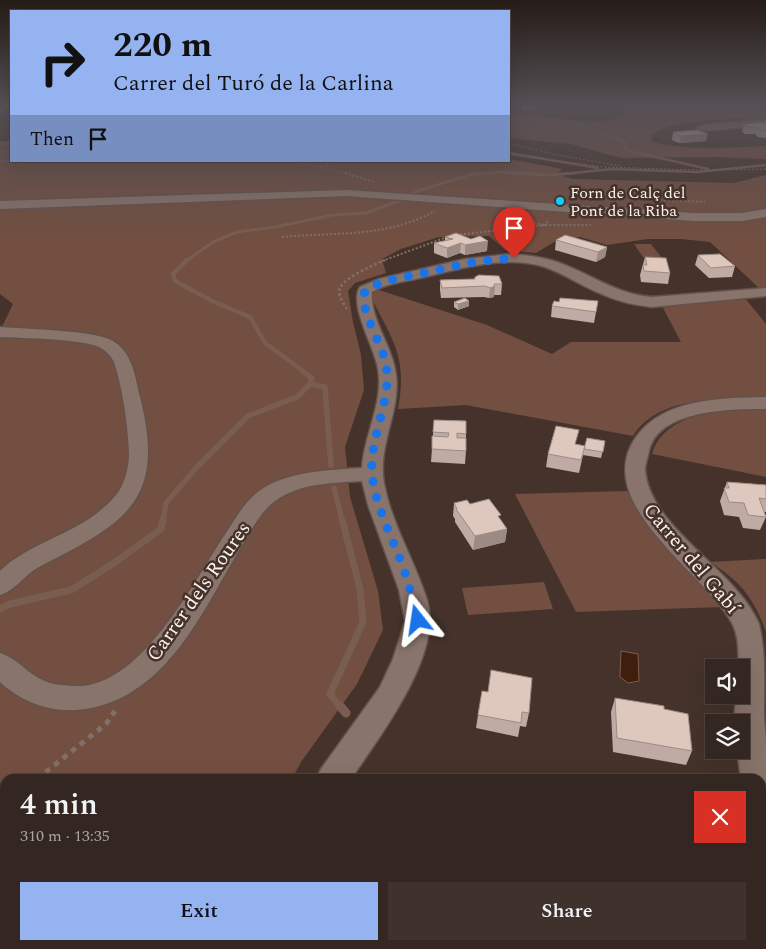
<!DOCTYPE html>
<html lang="en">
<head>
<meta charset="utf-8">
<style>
	body { margin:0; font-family:Spectral,serif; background:#3f322d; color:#f1f3f6; height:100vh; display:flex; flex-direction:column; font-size:19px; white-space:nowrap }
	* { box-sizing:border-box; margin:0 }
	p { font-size:16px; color:#a9a5a5 }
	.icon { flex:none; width:28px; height:28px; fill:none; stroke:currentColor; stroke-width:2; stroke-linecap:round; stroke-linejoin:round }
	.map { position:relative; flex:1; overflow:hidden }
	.details { position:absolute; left:0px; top:774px; width:766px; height:176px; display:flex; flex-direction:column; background:#342620; border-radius:15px 15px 0 0; box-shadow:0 5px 20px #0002,0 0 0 1px #4e433e }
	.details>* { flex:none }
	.guide { position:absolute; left:10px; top:10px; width:500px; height:152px; border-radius:0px; box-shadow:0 5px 20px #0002,0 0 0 1px #4e433e; background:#95b2f1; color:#111; overflow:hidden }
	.fabs { position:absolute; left:705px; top:659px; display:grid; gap:10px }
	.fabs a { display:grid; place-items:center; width:45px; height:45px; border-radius:0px; background:#342620; box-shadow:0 5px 20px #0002,0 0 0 1px #4e433e; font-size:25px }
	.pin { position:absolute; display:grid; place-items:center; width:42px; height:42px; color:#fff; margin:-51px -21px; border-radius:50% 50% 50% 0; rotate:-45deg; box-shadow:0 0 5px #0007 }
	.pin .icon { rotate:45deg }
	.me { position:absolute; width:55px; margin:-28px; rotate:345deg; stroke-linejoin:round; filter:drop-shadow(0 0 4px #0008) }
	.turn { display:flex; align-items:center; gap:18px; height:105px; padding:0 20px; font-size:22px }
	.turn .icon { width:65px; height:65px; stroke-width:2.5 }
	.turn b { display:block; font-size:35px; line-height:42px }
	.then { display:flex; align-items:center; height:48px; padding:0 20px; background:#0003; gap:10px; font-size:19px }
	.round { display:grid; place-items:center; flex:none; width:52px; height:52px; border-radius:0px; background:#3f322d }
	.head { display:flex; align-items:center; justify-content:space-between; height:85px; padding:0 20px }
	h1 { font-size:30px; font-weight:600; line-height:38px }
	.button { display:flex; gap:10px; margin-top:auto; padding:10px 20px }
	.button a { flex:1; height:58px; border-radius:0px; background:#95b2f1; color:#111; font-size:20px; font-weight:600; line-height:58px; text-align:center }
	.button a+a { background:#3f322d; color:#f1f3f6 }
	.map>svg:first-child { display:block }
	.green { fill:#724f41 }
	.water { fill:#401d0d; stroke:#795d50 }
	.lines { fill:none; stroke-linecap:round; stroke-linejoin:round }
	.stream-far5 { stroke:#795d50; stroke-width:2.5 }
	.stream-far4 { stroke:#795d50; stroke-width:3 }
	.stream-far3 { stroke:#795d50; stroke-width:4.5 }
	.stream-far2 { stroke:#795d50; stroke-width:5.5 }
	.stream-far1 { stroke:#795d50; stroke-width:7 }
	.stream { stroke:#795d50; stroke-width:9 }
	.minor-casing { stroke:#62524c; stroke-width:3 }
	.path-far3 { stroke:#807069; stroke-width:1; stroke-dasharray:2 2; stroke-linecap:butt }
	.path-far2 { stroke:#807069; stroke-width:2; stroke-dasharray:2 2; stroke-linecap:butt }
	.path-far1 { stroke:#807069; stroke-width:2.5; stroke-dasharray:2.5 2.5; stroke-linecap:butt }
	.path { stroke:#807069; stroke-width:5; stroke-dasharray:5.5 5.5; stroke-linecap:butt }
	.minor { fill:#89746b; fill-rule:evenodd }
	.wall { fill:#bfaba3 }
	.shaded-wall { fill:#9b8b84 }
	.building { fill:#dec7bd; stroke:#9b8b84 }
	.route { stroke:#1a73e8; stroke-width:9; stroke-dasharray:0 16.2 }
	.poi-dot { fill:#15cafb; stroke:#45332b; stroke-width:2 }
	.labels { text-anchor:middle; stroke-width:5; stroke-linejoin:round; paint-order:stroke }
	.far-poi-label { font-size:16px; fill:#fef2ed; stroke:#45332b; text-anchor:start }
	.street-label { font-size:20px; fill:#fef2ed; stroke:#45332b }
</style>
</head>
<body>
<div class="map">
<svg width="766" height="949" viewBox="0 0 766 949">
	<rect width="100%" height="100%" fill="#45332b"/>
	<path class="green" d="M636 105H657L663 110H692L697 105H766V118C739 119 671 118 651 136L652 142C690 151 727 148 766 146V159L717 157 621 158 571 144 509 138V112C534 115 595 126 617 119 622 117 626 113 628 108Z
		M0 141H11V161H509V159L562 169 557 174 572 179 734 183 766 175V288H759L710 242 681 239H648L607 245 580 237 554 242 536 253 505 250 489 236 439 237 401 249 382 259 386 273 355 283 348 291 353 322 361 355 364 390 345 447 350 497 378 591 383 630 357 684 301 762 292 779H5V945H228L226 949H0V331L13 304 0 294Z
		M634 244H651L661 257H643Z
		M376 289 487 325 552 354 571 342H681L662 306 744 297 766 324V397C724 399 659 395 633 436L466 405 398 409C407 359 395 344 373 301L372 294Z
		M766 409V477L652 454C666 409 727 411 766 409Z
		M627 491C651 534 688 570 721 607L576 612 515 494Z
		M766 559V632C754 598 740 581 710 562Z
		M544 582 553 609 468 615 462 588Z"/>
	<path class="water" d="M621 651 638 654 639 681 628 683 620 677Z"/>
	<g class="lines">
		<path class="stream-far5" d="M509 118C530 123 553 117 574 123 592 128 608 137 625 142V148L634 152 708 169
			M0 144H11
			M509 153 598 168
			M612 169 697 172 766 165
			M475 174 501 172 531 174
			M562 174 613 169"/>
		<path class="stream-far4" d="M511 173 550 175 575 173
			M186 261 213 242 237 232 275 227 333 215 366 213 404 199 417 191 473 174 493 173"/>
		<path class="stream-far3" d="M187 260 173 274 175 281 212 301 250 317 265 343 307 374"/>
		<path class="stream-far2" d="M310 384 325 387 331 465
			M334 488 342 520
			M163 520 166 503 198 466 248 416 297 397 310 384 312 378 305 373"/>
		<path class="stream-far1" d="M0 609 10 604 71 590 114 563 161 529 163 519
			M341 708 330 694 363 622 360 589 342 519"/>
		<path class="stream" d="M340 706 346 713
			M557 945 562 949"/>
		<g class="minor-casing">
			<path id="minor" d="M766 119V125L702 131 697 128 702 125Z
				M346 190 694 213H742L766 209V217L742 221H694L346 196 0 209V201Z
				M511 254C527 255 542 257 557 262 591 274 615 294 652 297L766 288V296L652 307C635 305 619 302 604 295 583 287 565 274 545 267 504 254 460 269 420 278 404 282 387 283 372 292 370 321 393 346 396 375 401 411 377 446 384 483 391 523 415 561 427 600 444 653 380 736 351 779H316L321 769 380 687 393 659 405 621 399 590 368 505 362 481C332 483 300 483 275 501 259 513 250 533 239 550 201 615 162 704 76 710 49 712 20 701 0 682V653C24 661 31 683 63 685 72 686 84 687 93 684 148 670 193 584 222 539 233 523 243 503 259 491 288 471 327 470 362 468 364 435 384 402 378 369 375 348 348 304 360 287L379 279 465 259Z
				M0 327C24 329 95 330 113 341 133 353 135 377 140 397 167 503 124 523 39 567 24 575 16 590 0 595V571C33 539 84 534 116 495 124 486 129 467 129 455 128 426 123 390 114 362 111 356 107 352 101 348 87 339 20 338 0 337Z
				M766 397V409C733 409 658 409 649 451 648 457 645 464 645 470 650 529 736 569 759 624 766 653 764 683 764 714 764 724 766 734 766 744 766 767 766 790 766 812L761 811V779H741L737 750H741V722H734L736 695H741V668H738C739 653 739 636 732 623 704 572 590 503 636 437 664 398 723 398 766 397Z
				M256 945H294V949H256Z"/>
		</g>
		<path class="path-far3" d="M0 143 11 142
			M509 143 557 155 621 166
			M509 155 605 167 697 170 766 169
			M0 161H11
			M289 161 351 174
			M323 161 329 166 324 167"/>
		<path class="path-far2" d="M345 173 375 182
			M664 200 705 202
			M510 219 545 225H591
			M456 235 545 225 549 220
			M282 237C336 232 386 238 435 211
			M382 261 447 237"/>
		<path class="path-far1" d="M347 309C344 304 339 297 339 291 341 278 374 265 385 260"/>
		<path class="path" d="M37 779 106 724 115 711
			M0 816 5 810"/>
		<use href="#minor" class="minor"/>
	</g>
	<path class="wall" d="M669 105H678V107H670Z
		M766 122V138L758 137 755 134H745L742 132 744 124Z
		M673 132 706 141 679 143 672 140Z
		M445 237 487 251 465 255 460 253 447 258 434 253V243L445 241Z
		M556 240 607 247 605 257 596 262 555 250Z
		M698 255 735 266 732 277 709 278 695 265Z
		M645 257 670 273 668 284 641 282 640 275Z
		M475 277 502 284 501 295H494V297L489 298 484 297 441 298 440 290V280L474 279Z
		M469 301V306L458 310 454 307V302Z
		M598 301 594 323 551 317 552 306 559 302Z
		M434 420 466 421V451L465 464 431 462Z
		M587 438 605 441 601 458 583 455Z
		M576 444 585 446 579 473 546 467 548 454Z
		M727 482 766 485V512H764L766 517 760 530 743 528 739 517 724 515 720 501Z
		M454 503 470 504 501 520 507 529 505 542 473 550 455 522V519L453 516Z
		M488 692 529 713 526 727 520 726 518 737 476 728 478 715Z
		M615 698 664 709 692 751 686 765 613 752 611 712Z"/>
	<path class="shaded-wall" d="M0 105H11V106L0 113Z
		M520 105H550L522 111V108L520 109Z
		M708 134 706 141 679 143 681 136Z
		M488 241 487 251 465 255V245Z
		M461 243 460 253 447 258V248Z
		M607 247 605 257 596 262 598 252Z
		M495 286 494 297 489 298 490 288Z
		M469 301V306L458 310V304Z
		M507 529 505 542 473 550 475 536Z"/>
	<path class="building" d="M766 122V130H761L758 127H747L744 124Z
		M697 130 708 134 681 136 673 132Z
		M456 233 471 239 480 236 488 241 465 245 461 243 447 248 434 243 453 239 445 237Z
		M565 235 607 247 598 252 556 240Z
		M720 254 735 266 711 268 698 255Z
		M645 257 666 258 670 273 644 271 643 265H647Z
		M479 275 499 276 502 284H494L495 286 490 288 485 286 442 288 440 280 475 279V277Z
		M465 298 469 301 458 304 454 302Z
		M560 298 598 301 596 312 552 306 554 301 559 302Z
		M434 420 466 421V434L457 433V438H466V451L432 449V436L448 437 449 433 433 432Z
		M556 426 579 430 575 444 585 446 581 460 548 454Z
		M587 438 605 441 603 452 584 449Z
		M727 482 766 485V499L759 498 766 517 748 515 744 503 729 502 724 488H729Z
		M489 499 501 515 498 516 507 529 475 536 456 509H457L454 503 467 500 470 504Z
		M491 670 532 678 529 713 522 712 521 723 478 715 482 691 488 692Z
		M615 698 664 706V709L688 714 692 751 617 738Z
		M381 945H475V949H381Z"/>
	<linearGradient id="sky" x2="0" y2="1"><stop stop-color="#261c18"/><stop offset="0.44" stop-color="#565055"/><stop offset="1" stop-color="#565055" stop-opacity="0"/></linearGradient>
	<rect width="766" height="238" fill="url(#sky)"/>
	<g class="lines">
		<path class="route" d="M418 620C412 598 407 575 398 554 388 529 375 502 372 474 369 437 392 402 386 365 382 341 359 313 365 290L382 282 474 262 514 258"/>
	</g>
	<circle class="poi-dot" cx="560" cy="201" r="5"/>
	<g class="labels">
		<g class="far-poi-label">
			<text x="570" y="198">Forn de Calç del<tspan x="570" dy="18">Pont de la Riba</tspan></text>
		</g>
		<g class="street-label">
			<text transform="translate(692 558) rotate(50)" y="7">Carrer del Gabí</text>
			<text transform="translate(198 591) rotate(-55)" y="7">Carrer dels Roures</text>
		</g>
	</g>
</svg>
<div class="fabs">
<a><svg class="icon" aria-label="sound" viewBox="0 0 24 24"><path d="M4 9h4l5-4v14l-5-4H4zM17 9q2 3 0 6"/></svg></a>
<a><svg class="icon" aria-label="layers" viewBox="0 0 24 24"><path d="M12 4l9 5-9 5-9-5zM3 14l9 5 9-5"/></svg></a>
</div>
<div class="pin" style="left:514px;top:258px;background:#d93025"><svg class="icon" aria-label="arrive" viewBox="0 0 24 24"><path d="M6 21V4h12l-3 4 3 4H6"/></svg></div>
<svg class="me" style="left:418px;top:620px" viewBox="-20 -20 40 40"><path d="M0-17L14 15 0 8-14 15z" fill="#1a73e8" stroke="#fff" stroke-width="4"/></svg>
<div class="guide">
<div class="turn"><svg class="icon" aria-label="right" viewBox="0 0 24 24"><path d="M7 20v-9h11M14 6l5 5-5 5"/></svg><div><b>220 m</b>Carrer del Turó de la Carlina</div></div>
<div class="then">Then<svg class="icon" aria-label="arrive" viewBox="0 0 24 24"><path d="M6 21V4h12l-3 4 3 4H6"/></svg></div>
</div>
<section class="details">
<div class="head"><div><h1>4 min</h1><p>310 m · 13:35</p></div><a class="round" style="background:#d93025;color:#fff"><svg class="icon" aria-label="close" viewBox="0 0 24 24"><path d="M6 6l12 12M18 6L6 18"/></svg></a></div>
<div class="button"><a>Exit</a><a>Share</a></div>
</section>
</div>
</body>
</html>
